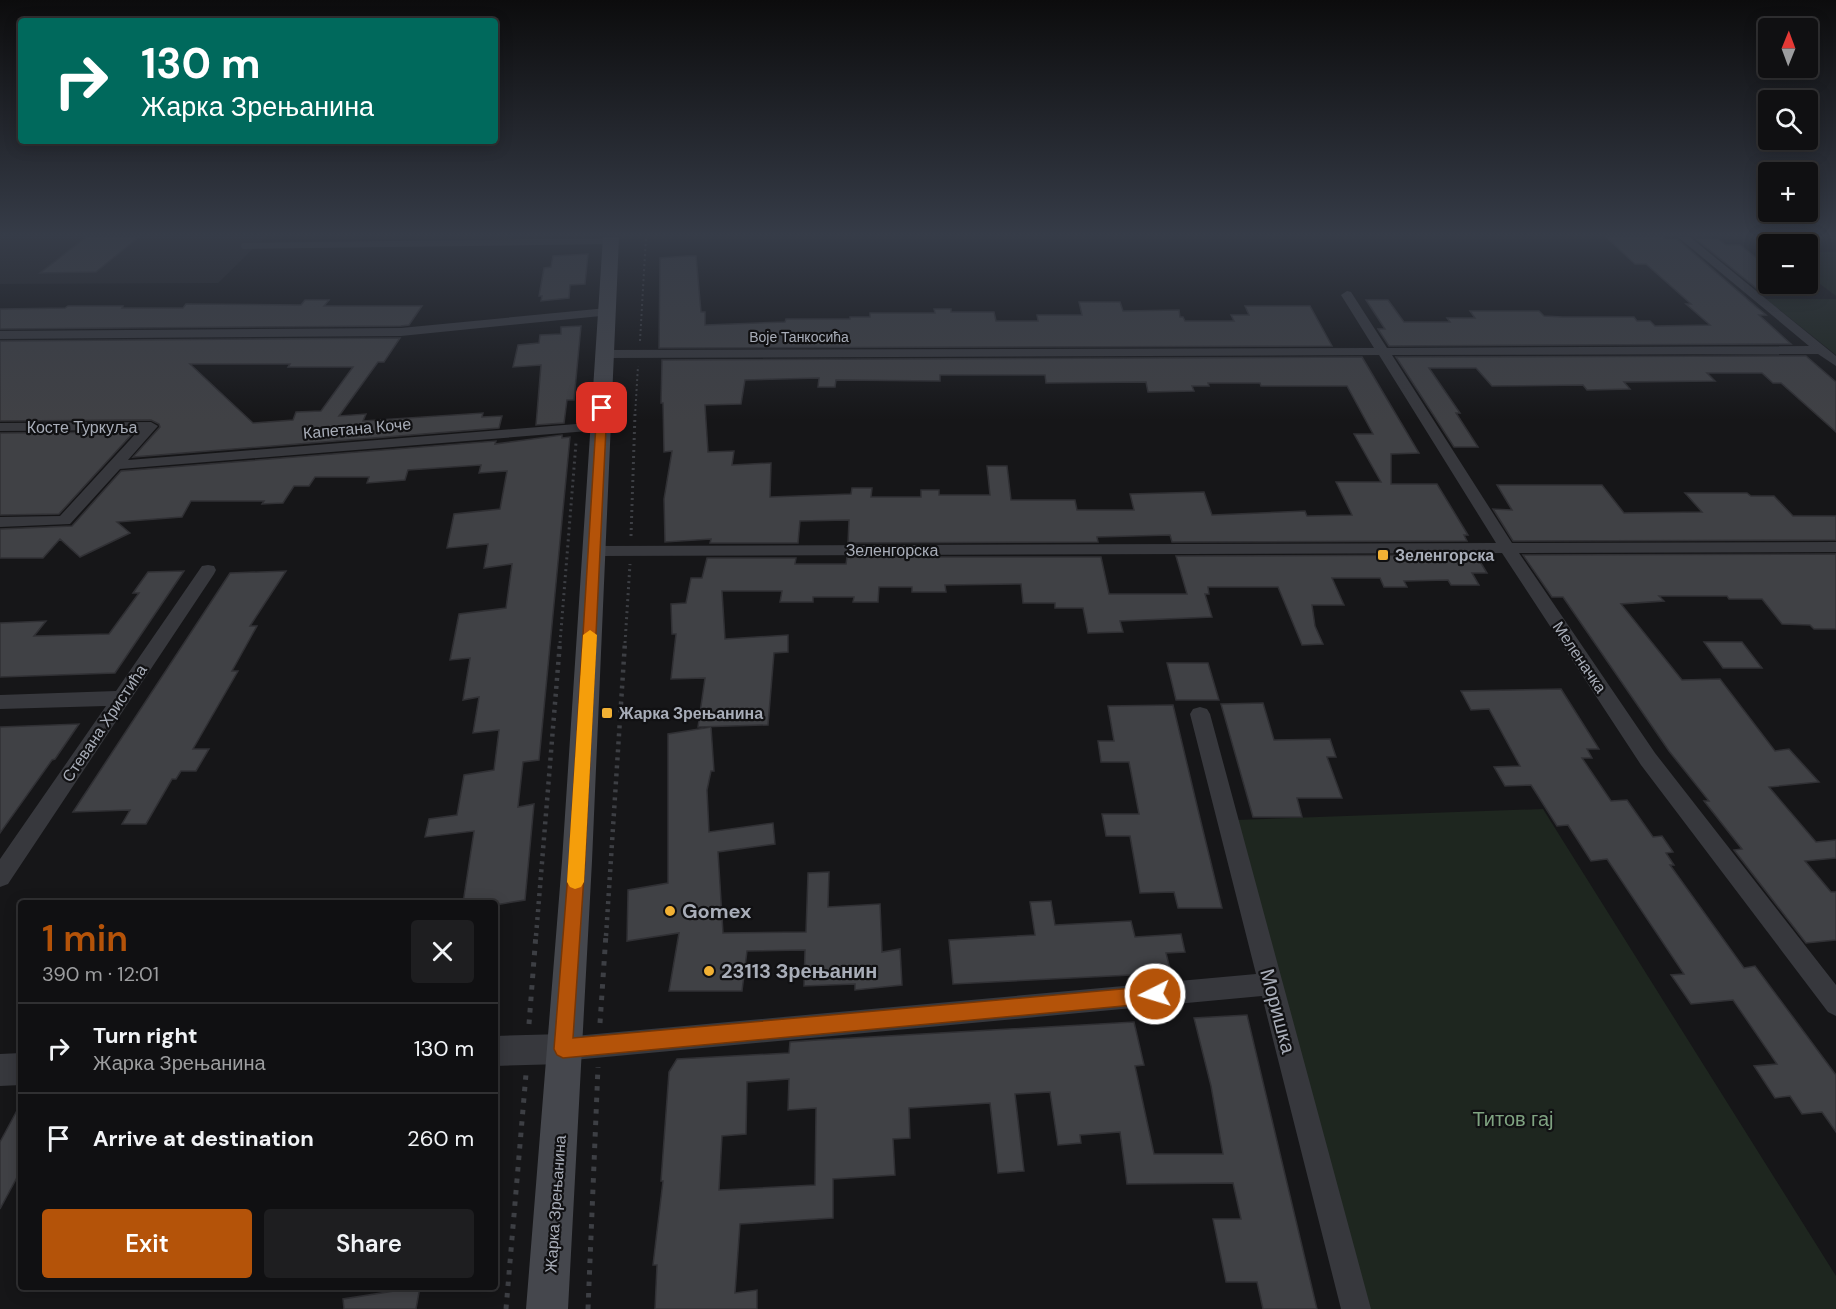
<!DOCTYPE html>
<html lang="en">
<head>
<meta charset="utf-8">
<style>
	body { margin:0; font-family:"DM Sans",sans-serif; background:#1e1e20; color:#f1f3f6; height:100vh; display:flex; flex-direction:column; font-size:22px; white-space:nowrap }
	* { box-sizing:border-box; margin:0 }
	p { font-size:20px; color:#9c9d9f }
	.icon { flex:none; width:33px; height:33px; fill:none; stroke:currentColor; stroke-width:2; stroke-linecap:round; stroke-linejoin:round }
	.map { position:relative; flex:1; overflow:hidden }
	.side { position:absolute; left:18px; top:900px; width:480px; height:390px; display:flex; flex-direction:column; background:#101012; border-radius:6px; box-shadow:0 3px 15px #0003,0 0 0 2px #303032 }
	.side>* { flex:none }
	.banner { position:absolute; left:18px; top:18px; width:480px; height:126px; border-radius:6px; box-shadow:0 3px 15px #0003,0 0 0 2px #303032; background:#00695c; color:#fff; overflow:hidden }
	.needle { width:39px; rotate:1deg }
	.controls { position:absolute; left:1758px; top:18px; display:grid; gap:12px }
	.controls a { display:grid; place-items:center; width:60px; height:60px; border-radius:6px; background:#101012; box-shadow:0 3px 15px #0003,0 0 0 2px #303032; font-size:30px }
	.pin { position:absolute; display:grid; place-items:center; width:51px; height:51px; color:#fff; margin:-26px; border-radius:12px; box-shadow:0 3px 9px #0006 }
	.me { position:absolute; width:66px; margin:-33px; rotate:265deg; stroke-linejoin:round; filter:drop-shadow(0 0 4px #0008) }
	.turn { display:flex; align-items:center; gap:21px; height:126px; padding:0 24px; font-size:27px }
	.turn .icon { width:78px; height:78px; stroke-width:2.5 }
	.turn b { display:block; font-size:42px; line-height:51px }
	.round { display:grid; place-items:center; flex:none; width:63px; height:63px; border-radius:6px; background:#1e1e20 }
	.overview { display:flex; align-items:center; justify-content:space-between; height:102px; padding:0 24px }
	h1 { font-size:36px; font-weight:600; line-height:45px; color:#b45309 }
	.action { display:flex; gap:12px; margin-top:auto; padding:12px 24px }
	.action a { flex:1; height:69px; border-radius:6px; background:#b45309; color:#fff; font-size:24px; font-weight:600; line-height:69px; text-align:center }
	.action a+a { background:#1e1e20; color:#f1f3f6 }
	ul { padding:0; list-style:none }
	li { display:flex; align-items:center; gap:18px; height:90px; padding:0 24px; border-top:2px solid #303032 }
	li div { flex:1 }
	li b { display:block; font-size:22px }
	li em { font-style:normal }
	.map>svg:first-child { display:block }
	.built { fill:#222225 }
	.green { fill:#1e261f }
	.building { fill:#404145; stroke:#303034; stroke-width:1.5; fill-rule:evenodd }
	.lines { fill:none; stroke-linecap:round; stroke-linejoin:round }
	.path-far3 { stroke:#3d3f44; stroke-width:2; stroke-dasharray:2 3; stroke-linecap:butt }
	.path-far2 { stroke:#3d3f44; stroke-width:3; stroke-dasharray:2 4; stroke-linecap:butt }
	.path-far1 { stroke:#3d3f44; stroke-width:4.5; stroke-dasharray:3 5; stroke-linecap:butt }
	.path { stroke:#3d3f44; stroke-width:5; stroke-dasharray:4.5 7; stroke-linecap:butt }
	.service { stroke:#37383d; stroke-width:6 }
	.minor { fill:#37383d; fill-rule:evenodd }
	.tertiary { fill:#37383d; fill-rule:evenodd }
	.secondary { fill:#45474d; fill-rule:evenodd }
	.route { fill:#b45309; stroke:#753606; stroke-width:1.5 }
	.slow { fill:#f59e0b }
	.poi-dot { fill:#f2b134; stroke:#111113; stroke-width:2 }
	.labels { text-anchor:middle; stroke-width:4.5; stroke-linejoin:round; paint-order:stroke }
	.far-street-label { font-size:14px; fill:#a8adb8; stroke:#111113 }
	.street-label { font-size:16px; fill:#a8adb8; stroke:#111113 }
	.poi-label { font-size:16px; font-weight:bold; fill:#a8adb8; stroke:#111113; text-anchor:start }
	.near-poi-label { font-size:20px; font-weight:bold; fill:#a8adb8; stroke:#111113; text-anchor:start }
	.near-street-label { font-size:20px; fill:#a8adb8; stroke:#111113 }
	.near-park-label { font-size:20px; fill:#7fa381; stroke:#111113 }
</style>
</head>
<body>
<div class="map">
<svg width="1836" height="1309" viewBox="0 0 1836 1309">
	<rect width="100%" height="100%" fill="#161618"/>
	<path class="built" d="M0 237H265L218 283 0 284Z"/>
	<path class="green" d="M1808 252H1836V296L1808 275Z
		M1766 299H1836V355Z
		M1543 809 1836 1276V1309H1369L1235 820Z"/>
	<path class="building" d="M86 237H139L96 272 40 273Z
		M1606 237H1663L1666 239H1677L1766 315H1759L1791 344 1389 346 1378 329H1385L1366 300H1388L1404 322H1450L1447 318H1475L1470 311H1539L1544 316 1563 317H1634L1637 321H1650L1655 326 1710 325 1686 304H1691L1646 264H1635Z
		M1696 239H1718L1726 245H1740L1768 267V284H1790L1801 292H1761Z
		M588 254 585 284 570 285 569 298 541 301 542 296H539L544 268 551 267 553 256Z
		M686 256H696L701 312H705V325L785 322 786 319H850V317H870V313H935L934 309H951V312H994L996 321H1038L1037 315H1082L1079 302H1120L1123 311 1179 310 1180 317H1183L1185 321H1234L1231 315H1249L1245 306H1310L1332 346 659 348 660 258Z
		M305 300H329L324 306H422L409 325 401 326 0 329V309L65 308 68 306H123L122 308H183L186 304 301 305Z
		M581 326 574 400H567L564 423 536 425 541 365 513 367 518 345 539 343 540 335 561 334V327Z
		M400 338 384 362H378L339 416 366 414 363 421 483 413 482 417 502 416 499 428 133 457 160 427 159 424 151 420 0 421V341ZM190 364H290L288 367H353L321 411 296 412 293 420 253 423Z
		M1806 356 1836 382V432L1781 383H1773L1762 373H1707L1715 381 1624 382 1630 389 1587 390 1583 385 1492 386 1476 368H1429L1460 413H1456L1478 447H1454L1396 357Z
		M1362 357 1419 453 1391 454V484H1437L1468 535H1464L1467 541 1172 542 1170 535 1097 537 1098 542 848 543 849 520 800 521 798 543H710L711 539 665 542 664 499 672 451 664 452 663 403H661L662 360ZM940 375H1045L1046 383 1146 382 1148 392 1194 391 1192 386H1209L1208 383H1260L1261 386H1347L1373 434H1354L1381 482H1336L1352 515 1307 516 1305 511 1212 515 1204 492 1130 494 1134 510H1077L1075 500H1011L1007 466H987L990 495H939V490H921V497H871L872 488H852L851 494 770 497 771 463 732 465 734 451 708 452 705 405 741 404 745 380 819 378 818 387H835L836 380 940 381Z
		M134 432 59 514 0 515V433Z
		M562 435V438L570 437 539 760 523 762 518 807 534 804 525 900 495 905 463 903 474 831 425 837 429 819 457 815 464 775 494 770 499 730 473 733 479 697 463 700 470 658 450 660 459 614 506 608 512 564 484 568 488 544 447 548 454 514 500 509 507 471 479 473 481 465 408 470 405 480 367 483 369 477H315L309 486H294L283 503 262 504 264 501H191L182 517 117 522 130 533 80 557 60 539 43 558H0V529L72 526 121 471 496 441 495 444Z
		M1497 485H1602L1624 513 1702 512 1685 493H1747L1751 496H1774L1793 516H1836V540L1513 541 1493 509 1512 510Z
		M1836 554V629H1814L1810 625 1782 624 1762 599H1729L1727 596H1659L1664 601 1621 604 1682 680 1720 679 1775 751 1789 749 1819 782 1769 787 1816 842 1836 840V858L1805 861 1831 892H1836V940L1806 943 1734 850 1742 849 1704 801H1709L1669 751 1563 597H1552L1523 555Z
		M1476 555 1487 573H1472L1479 585H1451L1448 580 1404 581 1407 587H1384L1380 578H1332L1344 605H1312L1315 626 1323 644 1302 645 1278 587H1208L1209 594H1205L1212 617 1120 621 1123 632 1088 633 1083 608H1055V603H1023L1021 584 945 585 946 592H912V587H879L878 602H853L854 597H813V602H780L782 591H722L725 639 788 635V652L774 653 768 725 698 727 705 678 671 679 676 634H672L671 604 686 603 691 578H702L707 558H796L795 564H846L847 557H1101L1109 594H1187L1176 556Z
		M184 571 115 673 0 677V623L46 621 34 636 109 634 139 593H133L148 572Z
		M286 571 250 626H257L232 671H238L193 749H209L196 771H181L176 779H172L146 824H122L130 810 73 812 230 573Z
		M1704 642H1742L1762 668H1723Z
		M1167 663H1208L1219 700H1176Z
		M1561 689 1599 749H1587L1592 758H1582L1611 801 1627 800 1653 837 1662 836 1673 852 1666 853 1674 865H1670L1744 968 1755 966 1836 1075V1132L1822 1112 1802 1114 1790 1096 1775 1098 1754 1066 1777 1064 1733 1000 1691 1004 1671 975 1684 974 1607 859 1591 861 1568 825 1557 826 1531 785 1505 786 1494 767 1520 766 1489 709 1471 710 1461 691Z
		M1263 703 1274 740 1330 739 1336 757H1327L1342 798H1297L1302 817H1253L1221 704Z
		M1173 705 1199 814 1222 908H1178L1174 892 1140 893 1130 836H1106L1102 814H1139L1129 762H1101L1098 741H1114L1108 706Z
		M79 724 55 759 52 760 0 833V727Z
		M711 727 714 771H711L707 790 709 832 773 823 775 844 718 852 723 933 806 932 808 873 829 872 828 907 880 904 882 952 900 949 902 985 855 990V984L804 986 805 950 747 951 742 991H669L679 933 627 941 628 890 668 883V734Z
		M1051 901 1055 925 1131 921 1135 937 1181 934 1185 952 1166 953 1171 973 953 984 949 940 1035 935 1030 902Z
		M1247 1015 1317 1309H1263L1257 1282H1226L1213 1219H1241L1233 1183 1127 1184 1120 1132 1080 1135 1081 1143 1058 1145 1050 1092 1015 1094 1024 1171 998 1173 990 1103 909 1108 910 1138 893 1139 895 1175 833 1179V1218L740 1224 735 1293 757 1290V1309H655L657 1265H653L663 1181H661L669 1072 677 1059 789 1053 790 1042 817 1040 1134 1022 1144 1065 1135 1066 1154 1154H1223L1211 1086 1194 1018ZM789 1079 788 1110 816 1108 815 1185 719 1190 722 1136 746 1134 747 1082Z
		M21 1103V1170L0 1209V1142Z
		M420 1287 416 1309H344L343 1299Z"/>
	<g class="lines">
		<path class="path-far3" d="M640 341 646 237
			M635 416 638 366"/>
		<path class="path-far2" d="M631 536 635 414
			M560 643 576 443
			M625 643 630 564"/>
		<path class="path-far1" d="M536 936 560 642
			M606 936 625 642"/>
		<path class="path" d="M600 1023 606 934
			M529 1024 536 934
			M506 1309 526 1074
			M588 1309 598 1067"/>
		<path class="service" d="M244 246 611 241"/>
		<path class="minor" d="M1678 237H1690L1836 356V366L1818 354 1392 355 1512 543 1836 542V552L1519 553 1655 753 1836 985V1016L1828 1012 1641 765 1502 553 595 556 589 555 587 551 589 547 595 546 1496 543 1379 355 605 358 599 354 605 350 1374 348 1341 295 1347 291 1351 292 1387 348 1809 346Z
			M1830 237H1836V240L1831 239Z
			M607 308 613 312 611 315 401 336 0 339V331L401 328Z
			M151 422 158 426 128 460 601 422 608 426 601 430 120 469 70 524 0 527V517L60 516 139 430 0 431V423Z
			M208 565 214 566 216 570 214 574 8 884 0 887V859L106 706 0 709V695L116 691 202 566Z
			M1200 707 1207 709 1210 714 1371 1309H1341L1262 996 563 1061 554 1058 551 1049 554 1040 563 1037 1256 974 1190 714 1193 709Z"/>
		<path class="tertiary" d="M563 1034 574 1038 578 1049 574 1060 563 1064 495 1066V1036Z
			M21 1053V1085L0 1086V1054Z"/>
		<path class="secondary" d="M603 237H619L592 861 568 1309H526L562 861Z"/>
	</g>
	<linearGradient id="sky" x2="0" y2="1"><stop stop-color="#0c0c0d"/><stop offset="0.56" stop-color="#363c48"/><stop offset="1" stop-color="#363c48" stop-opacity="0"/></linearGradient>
	<rect width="1836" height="420" fill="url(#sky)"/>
	<path class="route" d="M602 405 607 408 585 861 573 1038 1155 986 1161 988 1164 994 1161 1000 1155 1003 563 1058 557 1055 554 1049 569 861 597 408Z"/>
	<path class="slow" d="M590 630 597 635 584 882 581 887 575 889 570 887 567 882 583 635Z"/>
	<g class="poi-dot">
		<rect x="1377" y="549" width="12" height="12" rx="3"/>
		<rect x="601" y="707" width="12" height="12" rx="3"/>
		<circle cx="670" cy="911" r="6"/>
		<circle cx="709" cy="971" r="6"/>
	</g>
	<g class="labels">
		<g class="far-street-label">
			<text x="799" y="342">Воје Танкосића</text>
		</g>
		<g class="street-label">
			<text x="82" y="433">Косте Туркуља</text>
			<text transform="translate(357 428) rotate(-5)" y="6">Капетана Коче</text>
			<text x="892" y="556">Зеленгорска</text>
			<text transform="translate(1580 657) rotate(56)" y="6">Меленачка</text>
			<text transform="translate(104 723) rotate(-56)" y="6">Стевана Христића</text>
			<text transform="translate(555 1204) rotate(-86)" y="6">Жарка Зрењанина</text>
		</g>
		<g class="poi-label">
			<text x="1395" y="561">Зеленгорска</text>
			<text x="619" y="719">Жарка Зрењанина</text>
		</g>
		<g class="near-poi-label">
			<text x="682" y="918">Gomex</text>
			<text x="721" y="978">23113 Зрењанин</text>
		</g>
		<g class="near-street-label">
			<text transform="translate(1278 1011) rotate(75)" y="7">Моришка</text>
		</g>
		<g class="near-park-label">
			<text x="1513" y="1126">Титов гај</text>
		</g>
	</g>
</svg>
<div class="controls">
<a><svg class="needle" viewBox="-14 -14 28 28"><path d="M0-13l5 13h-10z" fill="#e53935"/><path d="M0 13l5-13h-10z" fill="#9c9d9f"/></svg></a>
<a><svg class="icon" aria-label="search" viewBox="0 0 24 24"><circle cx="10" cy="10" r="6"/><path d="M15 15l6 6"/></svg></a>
<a>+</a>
<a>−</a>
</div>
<div class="pin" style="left:602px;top:408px;background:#d93025"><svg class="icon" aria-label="arrive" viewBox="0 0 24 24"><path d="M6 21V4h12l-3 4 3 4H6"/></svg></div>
<svg class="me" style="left:1155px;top:994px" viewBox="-20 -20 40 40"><circle r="17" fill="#b45309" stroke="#fff" stroke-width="3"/><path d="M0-11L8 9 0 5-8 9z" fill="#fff"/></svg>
<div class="banner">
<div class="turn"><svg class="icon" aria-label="right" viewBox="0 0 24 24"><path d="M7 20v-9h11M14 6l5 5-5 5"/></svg><div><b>130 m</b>Жарка Зрењанина</div></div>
</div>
<section class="side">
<div class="overview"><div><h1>1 min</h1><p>390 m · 12:01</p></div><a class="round"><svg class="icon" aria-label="close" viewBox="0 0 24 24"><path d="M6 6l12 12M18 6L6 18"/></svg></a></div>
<ul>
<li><svg class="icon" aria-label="right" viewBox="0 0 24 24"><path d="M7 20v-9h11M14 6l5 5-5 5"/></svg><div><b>Turn right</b><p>Жарка Зрењанина</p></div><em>130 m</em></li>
<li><svg class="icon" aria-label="arrive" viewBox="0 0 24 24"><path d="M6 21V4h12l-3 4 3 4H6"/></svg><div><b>Arrive at destination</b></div><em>260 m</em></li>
</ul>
<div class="action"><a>Exit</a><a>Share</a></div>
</section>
</div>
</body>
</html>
